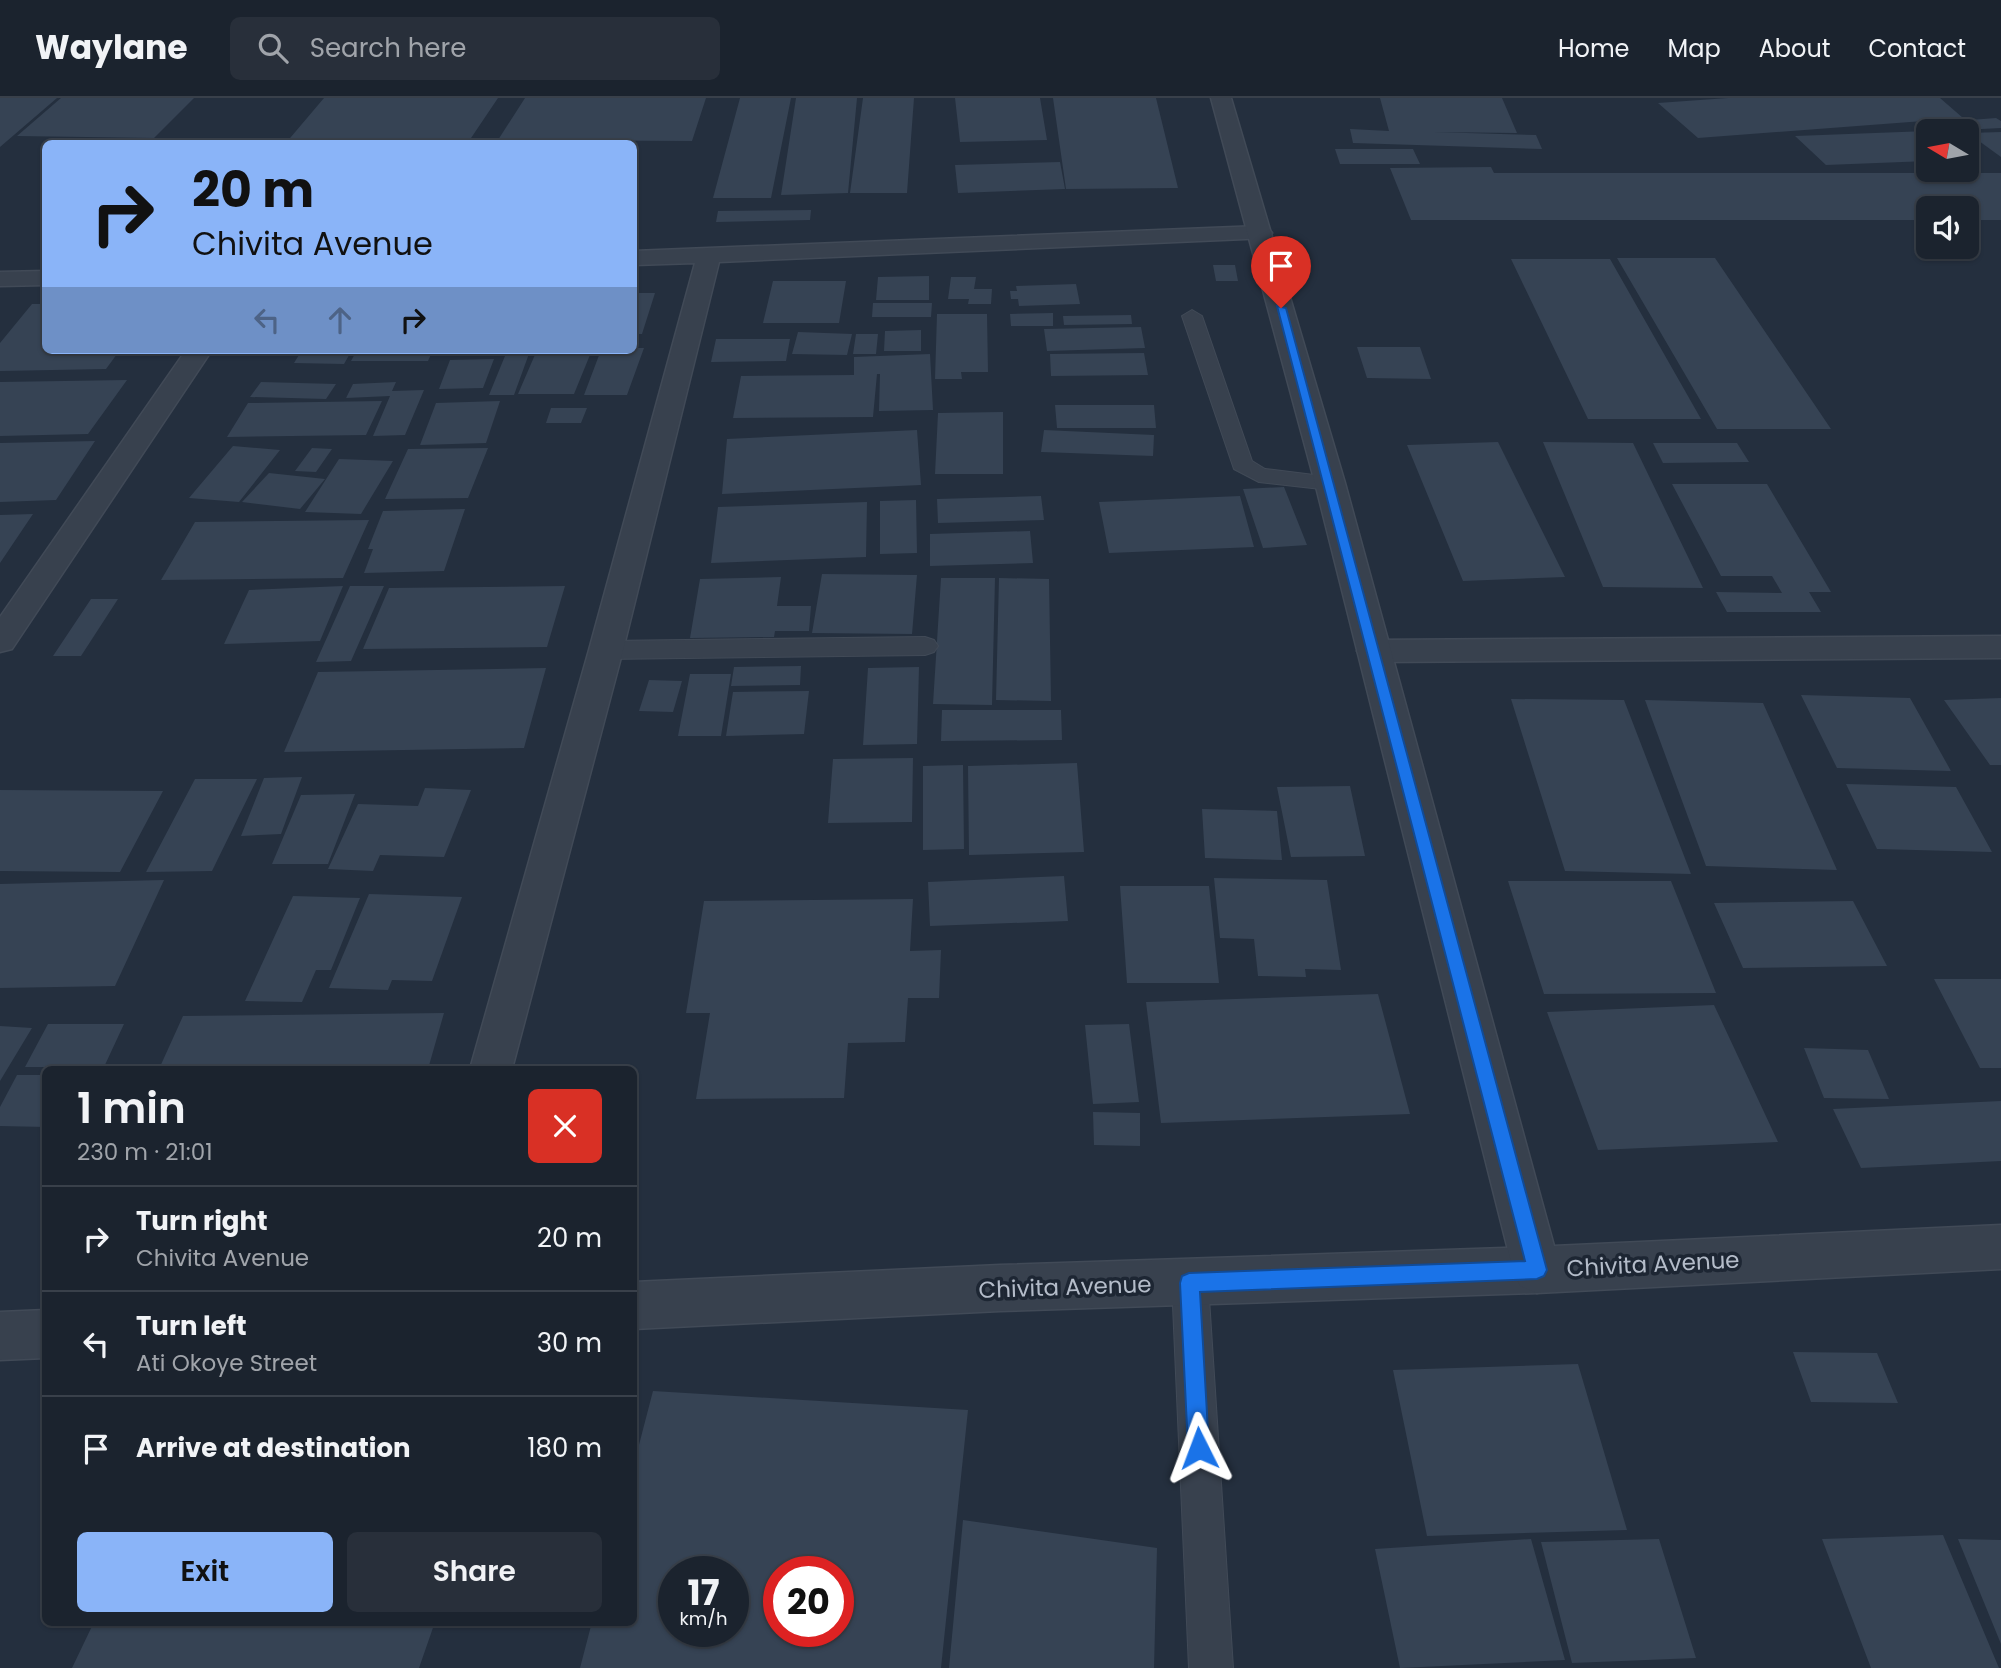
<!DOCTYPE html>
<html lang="en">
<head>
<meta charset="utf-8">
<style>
	body { margin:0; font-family:Poppins,sans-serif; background:#282f3a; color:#f1f3f6; height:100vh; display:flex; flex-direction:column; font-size:26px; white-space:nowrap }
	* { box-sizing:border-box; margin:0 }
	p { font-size:23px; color:#a0a4aa }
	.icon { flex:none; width:38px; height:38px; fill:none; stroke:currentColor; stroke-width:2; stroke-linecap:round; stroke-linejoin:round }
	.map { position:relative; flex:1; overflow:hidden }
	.details { position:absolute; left:42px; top:968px; width:595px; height:560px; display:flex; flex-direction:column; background:#1b232e; border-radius:10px; box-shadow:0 2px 5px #0004,0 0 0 2px #39404a }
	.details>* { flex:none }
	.banner { position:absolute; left:42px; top:42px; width:595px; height:214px; border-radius:10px; box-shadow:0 2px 5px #0004,0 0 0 2px #39404a; background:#8ab4f8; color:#111; overflow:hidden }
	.needle { width:46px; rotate:280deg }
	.tools { position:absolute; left:1916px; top:21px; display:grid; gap:14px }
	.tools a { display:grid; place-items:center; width:63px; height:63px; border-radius:10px; background:#1b232e; box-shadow:0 2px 5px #0004,0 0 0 2px #39404a; font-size:35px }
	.speed { position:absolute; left:658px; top:1458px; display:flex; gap:14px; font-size:35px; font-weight:700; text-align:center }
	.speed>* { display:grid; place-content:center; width:91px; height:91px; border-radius:50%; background:#1b232e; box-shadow:0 2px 5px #0004,0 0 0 2px #39404a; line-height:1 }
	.speed small { font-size:18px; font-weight:400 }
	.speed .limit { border:10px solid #d22; background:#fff; color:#111 }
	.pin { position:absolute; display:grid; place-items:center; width:60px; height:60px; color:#fff; margin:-72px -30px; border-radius:50% 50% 50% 0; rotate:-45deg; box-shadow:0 0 7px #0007 }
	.pin .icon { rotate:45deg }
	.me { position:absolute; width:77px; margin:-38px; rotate:357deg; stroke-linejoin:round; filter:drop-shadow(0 0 5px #0008) }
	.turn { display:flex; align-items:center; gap:24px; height:147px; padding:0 35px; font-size:32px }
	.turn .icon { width:91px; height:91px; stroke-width:2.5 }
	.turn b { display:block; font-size:49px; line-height:60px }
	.lanes { display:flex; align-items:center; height:66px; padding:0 35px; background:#0003; justify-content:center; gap:35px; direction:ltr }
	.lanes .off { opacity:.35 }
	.round { display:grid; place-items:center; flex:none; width:74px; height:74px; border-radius:10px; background:#282f3a }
	.headline { display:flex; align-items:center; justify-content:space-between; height:119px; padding:0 35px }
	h1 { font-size:42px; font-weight:600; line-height:52px }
	.action { display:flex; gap:14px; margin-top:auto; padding:14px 35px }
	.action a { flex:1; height:80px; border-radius:10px; background:#8ab4f8; color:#111; font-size:28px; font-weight:600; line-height:80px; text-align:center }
	.action a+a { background:#282f3a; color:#f1f3f6 }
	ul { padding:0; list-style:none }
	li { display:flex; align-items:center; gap:21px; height:105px; padding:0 35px; border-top:2px solid #39404a }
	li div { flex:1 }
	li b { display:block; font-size:26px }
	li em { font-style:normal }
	header { display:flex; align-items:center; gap:42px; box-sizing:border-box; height:98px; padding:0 35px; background:#1b232e; border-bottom:2px solid #39404a }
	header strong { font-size:33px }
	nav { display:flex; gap:38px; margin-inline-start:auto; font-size:24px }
	.search { width:490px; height:63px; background:#282f3a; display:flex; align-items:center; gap:18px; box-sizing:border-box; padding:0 24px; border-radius:10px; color:#a0a4aa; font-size:26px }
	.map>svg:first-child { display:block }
	.building { fill:#364354; fill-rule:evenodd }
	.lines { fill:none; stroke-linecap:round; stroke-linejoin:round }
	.service-casing { stroke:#414a57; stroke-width:2 }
	.minor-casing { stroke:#414a57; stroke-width:3 }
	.tertiary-casing { stroke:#414a57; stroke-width:3 }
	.service { fill:#38414e; fill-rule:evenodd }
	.minor { fill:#38414e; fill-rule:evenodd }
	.tertiary { fill:#38414e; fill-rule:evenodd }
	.route { fill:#1a73e8; stroke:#114b97; stroke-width:2 }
	.labels { text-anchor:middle; stroke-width:7; stroke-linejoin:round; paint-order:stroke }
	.near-street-label { font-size:23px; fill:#b4bcc9; stroke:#1d2633 }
</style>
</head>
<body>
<header>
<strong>Waylane</strong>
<div class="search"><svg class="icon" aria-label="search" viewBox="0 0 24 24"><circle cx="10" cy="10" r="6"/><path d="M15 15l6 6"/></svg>Search here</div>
<nav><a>Home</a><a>Map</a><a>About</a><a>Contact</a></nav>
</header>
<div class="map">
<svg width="2001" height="1570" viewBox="0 0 2001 1570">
	<rect width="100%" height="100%" fill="#242f3e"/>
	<path class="building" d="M0 0H57L0 49Z
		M61 0H194L154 40 17 38Z
		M324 0H498L467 46H285Z
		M525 0H706L692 43 498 42Z
		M740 0H791L771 100H713Z
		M796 0H857L848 95 781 97Z
		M863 0H914L907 95H850Z
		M955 0H1040L1047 42 960 44Z
		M1053 0H1156L1178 90 1066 91Z
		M1380 0H1502L1517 35 1433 34 1536 37 1542 51 1353 45 1350 31 1389 33Z
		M1728 0H1940L1963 20 1698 40 1658 5Z
		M1996 20 2001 23V30L1943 33 1932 25Z
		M1928 33V63L1826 67 1795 38Z
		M2001 34V59L1968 35Z
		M1335 51H1413L1420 66H1340Z
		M1060 64 1065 91 958 95 955 67Z
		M1491 69 1494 75H2001V122H1967V110H1928V122H1411L1390 70Z
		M811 112 810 122 716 124 718 113Z
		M1617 160H1715L1831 331H1717Z
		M1511 161H1610L1701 321H1588Z
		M1213 167H1235L1238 183H1216Z
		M929 178V202H876L878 179Z
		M951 179H976L974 191H992L991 206H968L969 201H948Z
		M773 183H846L839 225H763Z
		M1076 186 1080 206 1019 208 1018 201H1011L1010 193H1017L1016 188Z
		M634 195H655L642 236H634Z
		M873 205H932L931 219H872Z
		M32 206H46V252H120L106 271 0 273V245Z
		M1053 215V228H1011L1010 216Z
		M937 216H987L988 274H961L962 281H935Z
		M1131 217 1132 226 1064 227 1063 218Z
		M1141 229 1145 250 1047 253 1044 231Z
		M921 232V253H884L885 233Z
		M798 234 852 236 847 257 792 256Z
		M856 236H878L876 256H853Z
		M716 241H790L786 263 711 264Z
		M1357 249H1420L1431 281 1367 280Z
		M634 250H644L627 297H584L601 252Z
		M302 252H352L344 266 294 265Z
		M357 252H433L428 263H351Z
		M446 252H488L485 258 443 257Z
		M537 252H592L574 296H518Z
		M507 253H530L514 297H489Z
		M1144 255 1148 277 1051 278 1050 256Z
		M930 256 933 312 879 313 880 276H877L873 319 733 320 741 278 854 277V259Z
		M494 261 483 290 439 291 450 262Z
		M127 282 88 336 0 338V284Z
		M261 284 336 286 326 301 250 299Z
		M396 284 392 293 424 292 405 337 373 338 390 298 346 300 353 286Z
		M382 303 366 337 227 339 248 305Z
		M500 303 486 345 420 347 436 305Z
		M1055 307H1154L1156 330H1057Z
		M551 310H587L581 325H546Z
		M1003 314V376H935L938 315Z
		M917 332 921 387 722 396 727 341Z
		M1044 332 1154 337 1153 358 1041 354Z
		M95 343 56 402 0 404V345Z
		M1498 344 1565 479 1463 483 1407 347Z
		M1543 344 1633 345 1703 490 1603 489Z
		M1653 345H1737L1749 364 1663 365Z
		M233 348 280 352 239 404 189 400Z
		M312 350 332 351 316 374 295 373Z
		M488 350 468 400 385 401 408 351Z
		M339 361 393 363 361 416 305 414Z
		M269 375 325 381 300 411 242 404Z
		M1672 386H1767L1831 494H1809L1821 514H1727L1716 494 1782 495 1772 478H1721Z
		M1284 389 1307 447 1263 450 1243 391Z
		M1041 398 1044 422 938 425 937 401Z
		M1240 398 1254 449 1109 455 1099 404Z
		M916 402 917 455 880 456V403Z
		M867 404 866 459 711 465 718 409Z
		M465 411 444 473 364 475 373 451H368L383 413Z
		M33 416 0 465V417Z
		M369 422 343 480 161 482 195 424Z
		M1030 433 1033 465 930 468V436Z
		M822 476 917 477 912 536 812 535Z
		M781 479 777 508H811L809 533H775L774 539 690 540 700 481Z
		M941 480H995L992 607 933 606Z
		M999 480 1049 481 1051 603 996 602Z
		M343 488 320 543 224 546 249 492Z
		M350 488H384L351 563 316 564Z
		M565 488 547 549 363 551 389 490Z
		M91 501H118L81 558H53Z
		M801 568 800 587 731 588 734 569Z
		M919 569 917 646 863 647 868 570Z
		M546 570 524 650 284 654 318 574Z
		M690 576H731L721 638H678Z
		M649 582 682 583 673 614 639 613Z
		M809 593 804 636 726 638 733 594Z
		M1801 597 1910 600 1951 673 1837 670Z
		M2001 600V667H1990L1944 602Z
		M1511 601 1624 602 1691 776 1565 773Z
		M1645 602 1763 605 1837 772 1706 768Z
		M942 612H1061L1062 642 941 643Z
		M913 660 912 724 828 725 833 661Z
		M1077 665 1084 754 969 757 968 668Z
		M963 667 964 751 923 752V668Z
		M302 679 281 736 241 738 264 680Z
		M195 681H257L212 773 146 774Z
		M1846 686 1956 689 1992 754 1877 751Z
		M1350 688 1365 758 1291 759 1277 689Z
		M425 690 471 692 444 759 380 757 373 773 328 771 358 706 418 708Z
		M0 692 163 693 120 774 0 773Z
		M355 696 328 766H272L301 697Z
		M1202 711 1277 713 1282 762 1205 760Z
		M1064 778 1068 823 930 828 928 784Z
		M1214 780 1327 782 1341 872 1305 871 1306 879 1258 878 1254 841 1220 840Z
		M164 782 115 888 0 890V786Z
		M1508 783H1671L1716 895 1544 896Z
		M1120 788H1209L1219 885H1127Z
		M369 796 462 799 432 883 392 882 388 892 329 890Z
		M293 798 360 800 331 872H316L302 904 245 903Z
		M913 801 910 853 941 852 939 900H908L905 944 848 945 844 1000 696 1001 710 915H686L704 803Z
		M1853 803 1887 868 1743 870 1714 805Z
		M1934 881H2001V970H1980Z
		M1378 896 1410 1016 1161 1025 1146 904Z
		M1714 907 1778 1044 1598 1052 1547 914Z
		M444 915 428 971H159L183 918Z
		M48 926H124L104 969H25Z
		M1129 926 1139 1004 1093 1006 1085 927Z
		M0 928 32 930 0 983Z
		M1804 950 1868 952 1889 1001 1824 1000Z
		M17 977H46V1029L0 1028V1009Z
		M2001 1003V1063L1861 1070 1833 1011Z
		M1093 1014 1140 1015V1048L1094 1047Z
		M1793 1254 1877 1255 1898 1305 1811 1304Z
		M1578 1266 1627 1432 1427 1438 1393 1272Z
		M653 1293 968 1312 941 1570H580L592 1524H634V1366ZM674 1474H733V1533H674ZM779 1474H838V1533H779Z
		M963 1422 1157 1450 1154 1570H949Z
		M1943 1437 1999 1570H1871L1822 1441Z
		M1531 1441 1565 1562 1400 1570 1375 1451Z
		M1659 1441 1696 1560 1572 1565 1541 1444Z
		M1958 1441 2001 1442V1546Z
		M94 1524H435L419 1570H72Z"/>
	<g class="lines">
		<g class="service-casing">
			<path id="service" d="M1192 212 1202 218 1252 363 1265 371 1338 380 1341 385 1338 390 1330 392 1259 384 1234 371 1182 218Z
				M925 539 934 542 938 548 934 554 925 557 606 561 597 558 593 552 597 546 606 543Z
				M1190 1167 1203 1172 1208 1185 1233 1570H1189L1172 1185 1177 1172Z"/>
		</g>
		<g class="minor-casing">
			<path id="minor" d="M1260 128 1268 130 1272 135 1268 140 719 164 623 552 512 971H470L589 552 695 165 634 167V153Z
				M46 173V187L0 188V174Z
				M186 252H212L12 551 0 554V519Z
				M2001 538V560L1374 564 1362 561 1357 553 1362 545 1374 542Z
				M1537 1149 1554 1156 1561 1172 1554 1188 1537 1195 1000 1213 634 1231V1184L1000 1167Z
				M46 1212V1260L0 1262V1214Z"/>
		</g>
		<g class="tertiary-casing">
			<path id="tertiary" d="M1211 0H1231L1345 385 1554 1148 2001 1127V1171L1537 1195 1520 1188 1513 1172 1315 385Z"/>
		</g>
		<use href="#service" class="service"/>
		<use href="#minor" class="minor"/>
		<use href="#tertiary" class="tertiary"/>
	</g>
	<path class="route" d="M1277 208 1286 210 1547 1172 1544 1178 1537 1181 1200 1194 1209 1350 1206 1357 1199 1361 1191 1357 1188 1350 1180 1185 1182 1178 1189 1175 1525 1163Z"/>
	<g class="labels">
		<g class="near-street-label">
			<text transform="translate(1653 1166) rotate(-3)" y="8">Chivita Avenue</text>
			<text transform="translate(1065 1189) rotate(-2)" y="8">Chivita Avenue</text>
		</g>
	</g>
</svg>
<div class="tools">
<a><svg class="needle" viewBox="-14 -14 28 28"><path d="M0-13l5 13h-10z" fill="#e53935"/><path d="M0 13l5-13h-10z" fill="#a0a4aa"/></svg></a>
<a><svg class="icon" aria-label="sound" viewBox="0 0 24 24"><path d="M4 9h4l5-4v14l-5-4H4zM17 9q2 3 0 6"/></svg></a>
</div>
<div class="speed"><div>17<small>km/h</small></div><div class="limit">20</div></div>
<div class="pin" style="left:1281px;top:210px;background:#d93025"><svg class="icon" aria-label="arrive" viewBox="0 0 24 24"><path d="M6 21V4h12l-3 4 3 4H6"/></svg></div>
<svg class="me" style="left:1199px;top:1350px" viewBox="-20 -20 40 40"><path d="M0-17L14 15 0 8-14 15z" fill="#1a73e8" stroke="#fff" stroke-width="4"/></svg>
<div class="banner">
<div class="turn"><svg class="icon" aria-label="right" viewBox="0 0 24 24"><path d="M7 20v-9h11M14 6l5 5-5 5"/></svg><div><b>20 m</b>Chivita Avenue</div></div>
<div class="lanes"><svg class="icon off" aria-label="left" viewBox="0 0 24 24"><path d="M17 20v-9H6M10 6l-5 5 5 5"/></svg><svg class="icon off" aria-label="ahead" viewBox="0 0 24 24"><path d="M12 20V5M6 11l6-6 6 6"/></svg><svg class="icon" aria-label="right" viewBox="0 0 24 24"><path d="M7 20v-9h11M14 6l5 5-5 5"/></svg></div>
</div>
<section class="details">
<div class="headline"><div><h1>1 min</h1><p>230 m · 21:01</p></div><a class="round" style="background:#d93025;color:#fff"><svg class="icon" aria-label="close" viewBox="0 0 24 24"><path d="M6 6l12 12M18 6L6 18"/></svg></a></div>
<ul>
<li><svg class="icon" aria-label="right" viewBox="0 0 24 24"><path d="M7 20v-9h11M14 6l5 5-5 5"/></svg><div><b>Turn right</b><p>Chivita Avenue</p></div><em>20 m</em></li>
<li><svg class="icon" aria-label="left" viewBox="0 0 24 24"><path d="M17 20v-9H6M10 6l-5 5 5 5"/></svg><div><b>Turn left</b><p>Ati Okoye Street</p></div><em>30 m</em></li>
<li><svg class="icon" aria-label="arrive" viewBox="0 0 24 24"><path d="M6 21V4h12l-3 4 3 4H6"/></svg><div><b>Arrive at destination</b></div><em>180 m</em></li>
</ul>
<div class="action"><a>Exit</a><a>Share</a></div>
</section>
</div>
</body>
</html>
